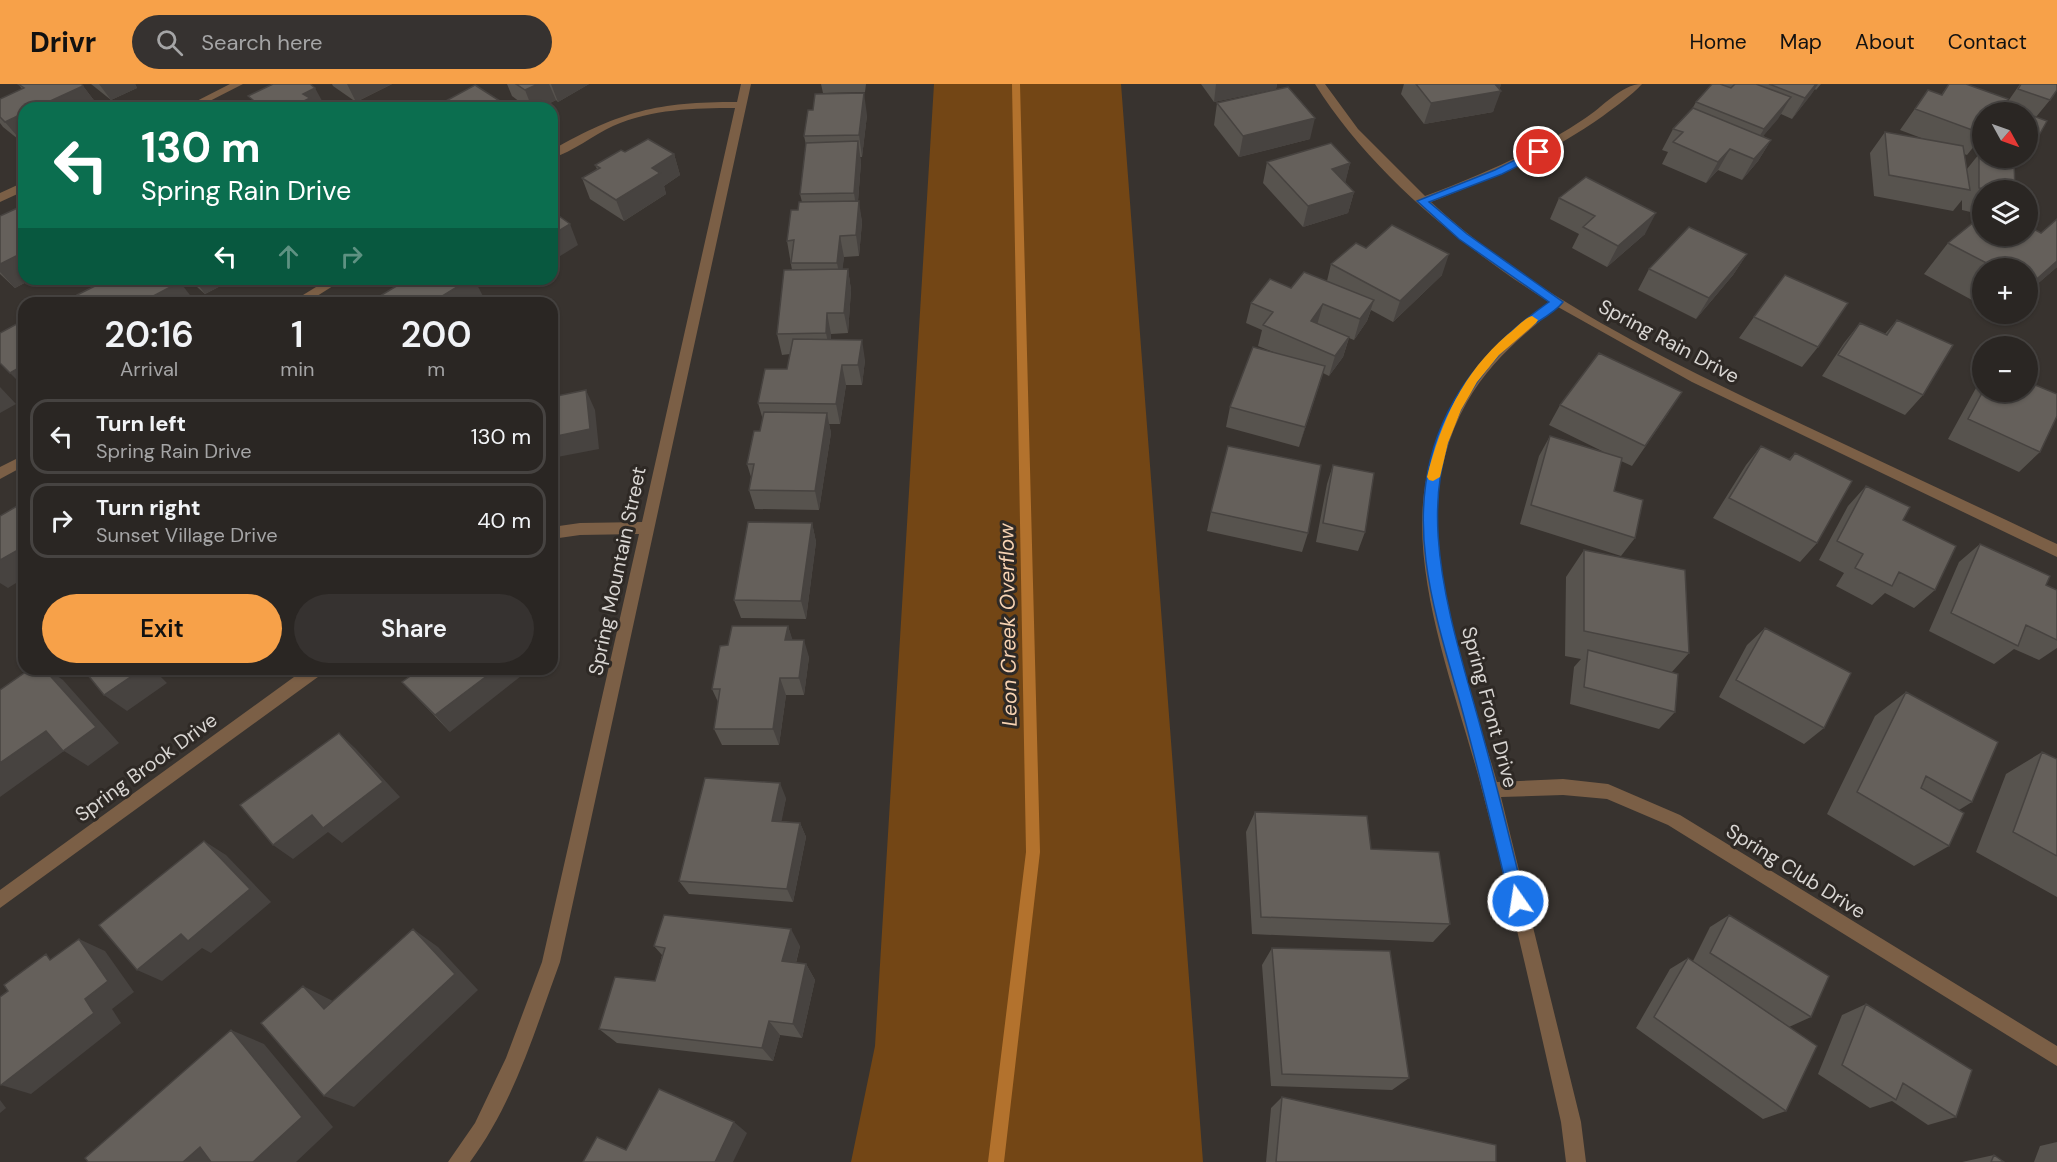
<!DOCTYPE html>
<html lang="en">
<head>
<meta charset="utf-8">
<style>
	body { margin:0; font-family:"DM Sans",sans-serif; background:#363230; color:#f1f3f6; height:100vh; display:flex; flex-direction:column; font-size:22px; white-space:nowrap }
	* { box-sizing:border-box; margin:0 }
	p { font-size:20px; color:#a5a5a6 }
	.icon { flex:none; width:33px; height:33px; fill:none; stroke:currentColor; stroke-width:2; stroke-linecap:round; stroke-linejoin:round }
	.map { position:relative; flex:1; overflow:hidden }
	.side { position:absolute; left:18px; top:213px; width:540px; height:378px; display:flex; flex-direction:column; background:#2a2623; border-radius:18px; box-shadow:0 2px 4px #0004,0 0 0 2px #464341 }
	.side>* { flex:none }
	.banner { position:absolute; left:18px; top:18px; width:540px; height:183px; border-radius:18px; box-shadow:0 2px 4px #0004,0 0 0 2px #464341; background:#0b6e4f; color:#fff; overflow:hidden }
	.needle { width:39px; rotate:130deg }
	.fabs { position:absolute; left:1972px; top:18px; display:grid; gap:12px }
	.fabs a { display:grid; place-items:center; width:66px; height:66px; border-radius:50%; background:#2a2623; box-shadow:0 2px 4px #0004,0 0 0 2px #464341; font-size:30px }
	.pin { position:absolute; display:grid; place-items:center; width:51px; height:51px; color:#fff; margin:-26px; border:3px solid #fff; border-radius:50%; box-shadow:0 2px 6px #0007 }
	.me { position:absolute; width:66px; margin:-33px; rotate:347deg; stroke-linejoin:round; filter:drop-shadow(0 0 4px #0008) }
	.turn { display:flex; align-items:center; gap:21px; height:126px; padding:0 24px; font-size:27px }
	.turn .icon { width:78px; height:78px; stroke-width:2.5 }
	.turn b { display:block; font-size:42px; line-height:51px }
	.lanes { display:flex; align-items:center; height:57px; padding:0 24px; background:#0003; justify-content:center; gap:30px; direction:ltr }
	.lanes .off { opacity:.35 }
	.eta { display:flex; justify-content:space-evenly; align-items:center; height:102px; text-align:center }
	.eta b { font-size:36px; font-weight:600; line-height:42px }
	.button { display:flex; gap:12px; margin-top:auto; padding:12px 24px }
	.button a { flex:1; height:69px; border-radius:36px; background:#f7a149; color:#111; font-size:24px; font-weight:600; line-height:69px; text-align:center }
	.button a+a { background:#363230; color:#f1f3f6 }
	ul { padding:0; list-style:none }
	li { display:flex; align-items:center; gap:18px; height:75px; margin:0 12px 9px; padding:0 12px; border:3px solid #464341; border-radius:18px }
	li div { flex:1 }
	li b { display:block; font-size:22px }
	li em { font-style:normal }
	header { display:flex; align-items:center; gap:36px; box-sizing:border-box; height:84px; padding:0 30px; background:#f7a149; color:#111 }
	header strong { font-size:28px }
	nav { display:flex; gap:33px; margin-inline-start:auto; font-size:21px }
	.search { width:420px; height:54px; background:#363230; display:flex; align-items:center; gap:15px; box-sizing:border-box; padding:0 21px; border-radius:33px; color:#a5a5a6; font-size:22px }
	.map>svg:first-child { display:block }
	.green { fill:#734615 }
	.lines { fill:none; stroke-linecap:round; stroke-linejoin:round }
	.stream { fill:#b3722d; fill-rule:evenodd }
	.minor { fill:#7b5f46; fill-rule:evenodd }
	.wall { fill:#57534e }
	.shaded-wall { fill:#474340 }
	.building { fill:#65605b; stroke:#474340; stroke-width:1.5 }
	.route { fill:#1a73e8; stroke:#114b97; stroke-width:1.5 }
	.slow { fill:#f59e0b }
	.labels { text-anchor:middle; stroke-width:6; stroke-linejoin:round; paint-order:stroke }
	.street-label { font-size:20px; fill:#d9d6d3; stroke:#2e2925 }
	.water-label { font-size:21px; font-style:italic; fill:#f7d3b3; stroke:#2e2925 }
</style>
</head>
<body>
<header>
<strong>Drivr</strong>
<div class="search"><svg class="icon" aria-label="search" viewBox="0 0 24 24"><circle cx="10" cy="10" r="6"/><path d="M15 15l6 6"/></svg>Search here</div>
<nav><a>Home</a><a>Map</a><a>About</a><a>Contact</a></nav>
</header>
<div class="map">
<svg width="2057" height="1078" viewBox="0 0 2057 1078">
	<rect width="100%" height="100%" fill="#38332f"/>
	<path class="green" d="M934 0H1121L1203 1078H851L875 962Z"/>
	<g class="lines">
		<path class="stream" d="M1012 0H1020L1040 768 1004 1078H988L1026 768Z"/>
		<path class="minor" d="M230 0H243L196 24H183Z
			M741 0H751L560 878C535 946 514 1019 470 1078H448L475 1039 506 974 542 878 639 450 580 451 552 455V443L580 439 642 438 735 24C694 24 652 25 613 42 593 51 573 68 552 74V66C621 27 657 18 737 18Z
			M1315 0H1325L1358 45 1425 112C1480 91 1535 68 1584 35 1602 24 1621 0 1642 0 1631 12 1616 22 1603 32 1551 69 1491 95 1431 118 1536 214 1668 277 1795 337 1882 378 1970 419 2057 460V473L1692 298 1558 223C1523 250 1489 279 1467 318 1399 437 1463 579 1497 698L1563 695 1608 700 1680 731 2057 962V982L1668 741 1607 715 1563 711 1501 713 1581 1038 1586 1078H1566L1561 1038C1536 927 1511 816 1482 706 1458 612 1406 489 1427 391 1443 316 1489 263 1549 218 1462 163 1370 88 1315 0Z
			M24 98V107L0 118V109Z
			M329 195H344L306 219H290Z
			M24 371V382L0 395V383Z
			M305 585H325L322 590 0 824V806Z"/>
	</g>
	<path class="wall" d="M18 0 83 2 99 23 23 59 3 43 0 39V15L22 5Z
		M91 0H135L137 4 111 16Z
		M332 0H392L356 18 333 2Z
		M507 0H589L558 18 556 16 540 24H528L512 12Z
		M821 0H866L865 8 823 9Z
		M1201 0H1277L1276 5 1214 18Z
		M1404 0H1501L1493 28 1424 40 1401 10Z
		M1723 0H1821L1816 6 1815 5 1792 35 1781 30 1763 52 1771 56 1758 77 1742 96 1718 86 1706 99 1662 80 1668 68 1662 66 1673 45 1692 25 1696 18Z
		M1949 0 1983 28V64L1975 61 1967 71 1964 70 1967 85 1979 70 1983 74H2024L2015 84 2014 83 2015 106H1983V131L1962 126V116L1953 127 1874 112 1870 69 1885 48 1924 55 1900 46 1928 6 1941 11Z
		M2020 0H2057L2050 16 2036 33 2033 62 2028 68V28H2009L2002 26Z
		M1217 19 1310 55 1239 73 1214 41Z
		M867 31 862 73H860L861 78 858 117 862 138 859 172 844 173 842 185H848L851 206 848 249 831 250V256L865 276 862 301H846L840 340H829L831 349 819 426 755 425 749 406 751 393 747 380 760 347 763 336 758 319 787 285 790 270 782 271 777 250 792 186 787 157 798 126 802 118 800 110 806 61 804 52Z
		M625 68 674 70 680 91 664 102 666 110 624 137 590 115 582 94 597 85 595 81Z
		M1267 78 1350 79 1345 98 1354 108 1348 129 1303 143 1263 99Z
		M1559 114 1645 150 1607 183 1572 164 1579 150 1550 135Z
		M0 132 24 195H32L15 204 0 190Z
		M2041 149 2057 183 2028 208V184H1983V222L1924 190 1948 159 1983 152Z
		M1366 164 1442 191 1393 238 1371 226 1367 237 1354 256 1349 254 1343 273 1329 292 1323 289 1299 363 1226 343 1230 323 1276 269 1258 262 1262 246 1246 239 1251 219 1291 204 1327 197 1331 180Z
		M1747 170 1733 191 1696 235 1638 206 1649 185Z
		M188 195H234L205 210Z
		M1754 233 1818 263 1802 283 1739 254Z
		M1897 236 1923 311 1905 331 1822 292 1844 259 1860 239 1885 250Z
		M1983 297V308L2040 368 2019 388 1948 355 1976 304Z
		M1560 321 1669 328 1632 382 1621 377 1614 407 1635 454 1621 472 1520 440 1539 372 1550 352 1604 368 1549 341Z
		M1761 362 1789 375 1795 369 1817 459 1800 478 1713 434 1746 381Z
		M1333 381 1365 448 1358 467 1316 458 1327 400Z
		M1866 402 1903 436 1935 506 1914 524 1885 509 1872 521 1836 502 1844 489 1819 476 1848 422Z
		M1211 428 1308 449 1302 468 1207 447Z
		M812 439 816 458 806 535 741 534 734 516Z
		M1980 460 2046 501 2057 506V564L2039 576 2014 565 1994 580 1929 547 1959 478Z
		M1584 466 1689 569 1671 589 1675 628 1659 645 1570 620 1574 583 1581 575 1565 572 1566 493Z
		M788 542 792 556 809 573 804 611H786L779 661H722L714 645 718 618 712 605 728 561Z
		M1765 544 1824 644 1804 660 1719 613 1747 561Z
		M420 585 450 648 402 598Z
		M1906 608 1972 718 1959 726 1949 762 1914 782 1827 730 1875 632Z
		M2042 668 2057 675V813L1976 768 2006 690Z
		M786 714 781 737 800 739 806 753 793 818 689 810 679 797Z
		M1255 728 1371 765 1450 840 1433 858 1252 850 1246 748Z
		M1729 831 1811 933 1789 943 1786 1027 1763 1035 1636 944 1670 885 1688 874 1693 877 1710 843Z
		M654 862H800L796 879 806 880 815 896 802 954 780 951 773 977 617 959 599 945 655 897 662 871Z
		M1272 864 1409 994 1392 1006 1271 1002 1262 881Z
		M1866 920 1956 1033 1928 1041 1892 1017 1870 1024 1818 990 1842 931Z
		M1282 1013 1496 1078H1266L1271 1024Z
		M2057 1058V1078H2034L2040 1062Z
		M1994 1071 2004 1078H1962Z"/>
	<path class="shaded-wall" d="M99 0H135L137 4 111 16Z
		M347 0H392L356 18Z
		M538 0H549L556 16 540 24H532L525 6Z
		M551 0H589L558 18Z
		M1216 0H1277L1276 5 1214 18Z
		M1490 0H1501L1499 7H1501L1493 28 1424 40 1431 19Z
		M1816 0H1818L1811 11 1792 35 1805 14Z
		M83 2 99 23 97 24H35Z
		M315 4 326 24H290L303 10Z
		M864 9 867 31 862 73 859 51Z
		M1791 13 1778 35 1751 66 1764 45Z
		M503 19 505 24H493Z
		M24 29V58L23 59 5 38Z
		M1315 34 1310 55 1239 73 1243 52Z
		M1771 56 1758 77 1742 96 1754 75Z
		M858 57 861 78 857 130 854 109Z
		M1730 65 1718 86 1706 99 1718 78Z
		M674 70 680 91 664 102 666 110 624 137 616 116 652 84Z
		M1350 79 1345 100 1332 85Z
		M1354 108 1348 129 1303 143 1308 122Z
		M859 117 862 138 859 172 856 151Z
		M1656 129 1645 150 1607 183 1618 162Z
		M570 140 578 161 552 177V151Z
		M840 152 844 173 841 200 837 179Z
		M24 168V195H32L15 204 0 188V180Z
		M1449 170 1442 191 1393 238 1400 217Z
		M1747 170 1733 191 1696 235 1709 214Z
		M2057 177V183L2028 208V203Z
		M848 185 851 206 848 249 844 229Z
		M194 195H234L205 210Z
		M470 195H474L484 214 476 219H431Z
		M180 198 196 219H140Z
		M1374 216 1367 237 1354 256 1360 235Z
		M1323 220 1317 241 1311 237Z
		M827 229 831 250 830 269 826 249Z
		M1349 253 1343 273 1329 292 1335 272Z
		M862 256 865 276 862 301 858 281Z
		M24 281V303L10 289Z
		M842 281 846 301 840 340 836 320Z
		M1325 282 1319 302 1299 363 1305 343Z
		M0 303 16 320 0 329Z
		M586 306 595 326 599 365 552 374V353Z
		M827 329 831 349 819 426 815 407Z
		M812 439 816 458 806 535 801 517Z
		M23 463 24 464V494L8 504 0 499V476Z
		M788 542 794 560 785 556Z
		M804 556 809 573 804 611 799 594Z
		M44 585H47L63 596 119 659 88 682 64 667 0 713V679Z
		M142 585H160L156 588 167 599 127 627 104 611Z
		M496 585H530L450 648 435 631Z
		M780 594 786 611 779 661 773 645Z
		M339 649 356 665 400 713 342 759 328 748 293 775 273 761Z
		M780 699 786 714 779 751 772 737Z
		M800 739 806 753 793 818 787 805Z
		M204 757 226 771 271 818 211 869 202 864 162 897 137 886Z
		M413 845 438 863 478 906 354 1023 324 1012Z
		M791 845 800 862 792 894 782 877Z
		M79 855 105 867 134 908 112 925 121 939 31 1010 1 1001 85 915Z
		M806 880 815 896 802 954 793 940Z
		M303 902 333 917 324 925Z
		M769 937 780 951 773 977 762 964Z
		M231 946 264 960 333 1043 296 1078H253Z
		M0 1016 6 1024 0 1029Z
		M734 1038 747 1049 733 1078H715Z
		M200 1063 229 1078H183Z"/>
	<path class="building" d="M18 0H81L83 2 35 24H24V29L5 38 0 33V15L24 4Z
		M273 0H310L315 4 303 10 310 14 290 24H241L239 23 253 16 248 12Z
		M516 0H538L525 6Z
		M1416 0H1495L1501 7 1431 19Z
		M1712 0H1720L1731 4 1735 0H1756L1791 13 1764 45 1696 18Z
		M1769 0H1816L1805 14Z
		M1949 0H1966L2008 15 2000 28H1983V50L1915 25 1928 6 1942 11Z
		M2021 0H2057V6L2050 16 2018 5Z
		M475 1 503 19 493 24H433Z
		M1288 3 1315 34 1243 52 1217 19Z
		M864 9 859 51 804 52 808 26H813L815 10Z
		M1693 24 1771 56 1754 75 1730 65 1718 78 1673 58 1683 48 1673 45Z
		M2028 30 2047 37 2033 62 2028 61Z
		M1885 48 1963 62 1970 106 1889 91Z
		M648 55 674 70 652 84 660 89 616 116 582 94 600 84 595 81 621 66 625 68Z
		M858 57 854 109 800 110 806 59Z
		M1331 59 1350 79 1332 85 1354 108 1308 122 1267 78Z
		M1979 70 1983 71V74H1994L2014 78 2015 106H1988L1979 104Z
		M1586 93 1656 129 1618 162 1583 143 1595 132 1559 114Z
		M859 117 856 151 840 152 837 179H791L794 156 787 157 791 126H798L799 118Z
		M24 121V168L0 180V132Z
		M552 127 570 140 552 151Z
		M2057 135V177L2029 202H2028V184H1996L1948 159 1974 138 1983 143V152H2028V142L2041 149Z
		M1392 141 1449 170 1400 217 1331 180 1356 159 1366 164Z
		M1689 143 1747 170 1709 214 1649 185Z
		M848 185 844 229H827L826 249 777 250 784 186Z
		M1304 188 1374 216 1360 235 1323 220 1311 237 1349 253 1335 272 1263 241 1273 228 1251 219 1270 195 1291 204Z
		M1785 191 1848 219 1818 263 1754 233Z
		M109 195H177L180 198 140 219H86L77 211Z
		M408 195H470L431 219H381L375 215Z
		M49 212 56 219H36Z
		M24 236V281L10 289 0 279V249Z
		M1897 236 1953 261 1923 311 1838 271 1860 239 1887 251Z
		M793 255 862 256 858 281H842L836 320 758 319 765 285H787Z
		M1253 263 1325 282 1305 343 1230 323Z
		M1599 269 1682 308 1645 362 1560 321Z
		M2028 298 2057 310V332L2040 368 1968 335 1983 307 2028 308Z
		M586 306 590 345 552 353V313Z
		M764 328 827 329 815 407 749 406 754 380H747L754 347H760Z
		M1550 352 1622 374 1614 407 1643 416 1635 454 1531 421Z
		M1228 362 1321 381 1308 449 1211 428Z
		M1761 362 1790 376 1795 369 1852 397 1817 459 1729 414Z
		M1333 381 1374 389 1365 448 1323 439Z
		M1866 402 1910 423 1903 436 1956 462 1935 506 1899 488 1892 502 1855 484 1863 470 1837 457Z
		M24 418V465L23 463 0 476V432Z
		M748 438 812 439 801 517 734 516Z
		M1980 460 2050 492 2046 501 2057 506V556L2026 541 2018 562 1951 529Z
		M1584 466 1685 486 1689 569 1584 547Z
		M732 542H788L785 556H804L799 594H780L773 645H714L720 605H712L720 562 728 561Z
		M1765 544 1851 589 1824 644 1736 596Z
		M1588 566 1678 590 1675 628 1584 603Z
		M30 585H44L96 643 63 667 46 647 0 679V606Z
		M83 585H142L104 611Z
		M420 585H496L435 631 402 598Z
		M1906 608 1998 658 1972 718 1926 692 1921 704 1964 729 1949 762 1857 708Z
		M339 649 383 698 323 744 312 731 273 761 240 721Z
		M2042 668 2057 675V772L2013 748Z
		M705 694 780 699 772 737 800 739 787 805 679 797Z
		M1255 728 1367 732 1371 765 1439 768 1450 840 1261 833Z
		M204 757 250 805 188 857 181 850 137 886 99 841Z
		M664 831 791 845 782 877 806 880 793 940 769 937 762 964 599 945 615 893 655 897 665 864 654 862Z
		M1729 831 1829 892 1811 933 1710 869Z
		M413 845 455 890 324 1012 261 939 303 902 324 925Z
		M79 855 108 897 85 915 94 929 1 1001 0 1000V913L8 907 4 901 46 870 50 876Z
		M1272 864 1390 867 1409 994 1282 990Z
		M1688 874 1817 962 1786 1027 1654 933Z
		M1866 920 1972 986 1956 1033 1903 999 1896 1016 1842 981Z
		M231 946 302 1033 253 1078H211L200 1063 183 1078H88L85 1074Z
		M659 1005 734 1038 715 1078H583L597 1053 626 1066Z
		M1282 1013 1496 1061V1078H1276Z
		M1994 1071 2004 1078H1991Z"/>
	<path class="route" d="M1539 64 1544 68 1542 70 1502 90 1429 118 1467 150 1563 218C1553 231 1535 238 1523 248 1506 262 1490 280 1477 298 1403 405 1450 532 1481 645 1497 702 1511 759 1525 817L1523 822 1518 824 1512 822 1510 817C1494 750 1478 684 1460 618 1447 572 1432 525 1426 477 1411 362 1458 282 1549 218L1459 155 1417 117 1495 86Z"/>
	<path class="slow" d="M1532 232 1538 236 1536 239 1499 271 1477 298 1461 326 1448 359 1440 393 1433 397 1429 396 1427 393C1441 337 1463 289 1507 251 1515 245 1523 235 1532 232Z"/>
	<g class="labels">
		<g class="street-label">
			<text transform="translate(1669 257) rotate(28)" y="7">Spring Rain Drive</text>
			<text transform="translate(617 487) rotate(-78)" y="7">Spring Mountain Street</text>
			<text transform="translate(1490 623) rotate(75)" y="7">Spring Front Drive</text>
			<text transform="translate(146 683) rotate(-36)" y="7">Spring Brook Drive</text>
			<text transform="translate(1796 787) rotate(32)" y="7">Spring Club Drive</text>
		</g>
		<g class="water-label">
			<text transform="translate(1008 541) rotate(-91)" y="7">Leon Creek Overflow</text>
		</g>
	</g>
</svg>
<div class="fabs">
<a><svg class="needle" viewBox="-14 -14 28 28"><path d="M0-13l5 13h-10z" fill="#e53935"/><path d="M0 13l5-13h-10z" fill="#a5a5a6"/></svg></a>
<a><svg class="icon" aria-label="layers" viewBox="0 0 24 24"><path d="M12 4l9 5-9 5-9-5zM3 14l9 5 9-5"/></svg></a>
<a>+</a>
<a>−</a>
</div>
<div class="pin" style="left:1539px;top:68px;background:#d93025"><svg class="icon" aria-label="arrive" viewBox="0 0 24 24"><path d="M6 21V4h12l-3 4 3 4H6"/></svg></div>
<svg class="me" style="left:1518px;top:817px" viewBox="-20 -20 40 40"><circle r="17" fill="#1a73e8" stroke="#fff" stroke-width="3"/><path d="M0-11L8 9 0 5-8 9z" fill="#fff"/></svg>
<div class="banner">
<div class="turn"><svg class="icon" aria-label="left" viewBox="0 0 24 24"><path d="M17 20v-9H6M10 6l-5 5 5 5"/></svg><div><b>130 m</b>Spring Rain Drive</div></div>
<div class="lanes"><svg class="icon" aria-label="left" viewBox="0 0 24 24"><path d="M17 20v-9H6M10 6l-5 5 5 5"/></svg><svg class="icon off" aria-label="ahead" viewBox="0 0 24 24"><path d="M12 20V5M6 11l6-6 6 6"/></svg><svg class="icon off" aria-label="right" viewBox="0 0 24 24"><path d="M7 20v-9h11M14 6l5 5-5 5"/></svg></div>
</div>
<section class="side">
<div class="eta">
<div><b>20:16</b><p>Arrival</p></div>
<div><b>1</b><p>min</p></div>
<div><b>200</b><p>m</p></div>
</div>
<ul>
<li><svg class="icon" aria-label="left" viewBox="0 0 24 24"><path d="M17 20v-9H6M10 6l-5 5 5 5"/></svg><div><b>Turn left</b><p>Spring Rain Drive</p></div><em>130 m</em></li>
<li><svg class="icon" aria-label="right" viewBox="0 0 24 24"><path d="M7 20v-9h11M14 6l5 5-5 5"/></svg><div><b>Turn right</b><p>Sunset Village Drive</p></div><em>40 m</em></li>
</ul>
<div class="button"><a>Exit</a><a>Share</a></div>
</section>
</div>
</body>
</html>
